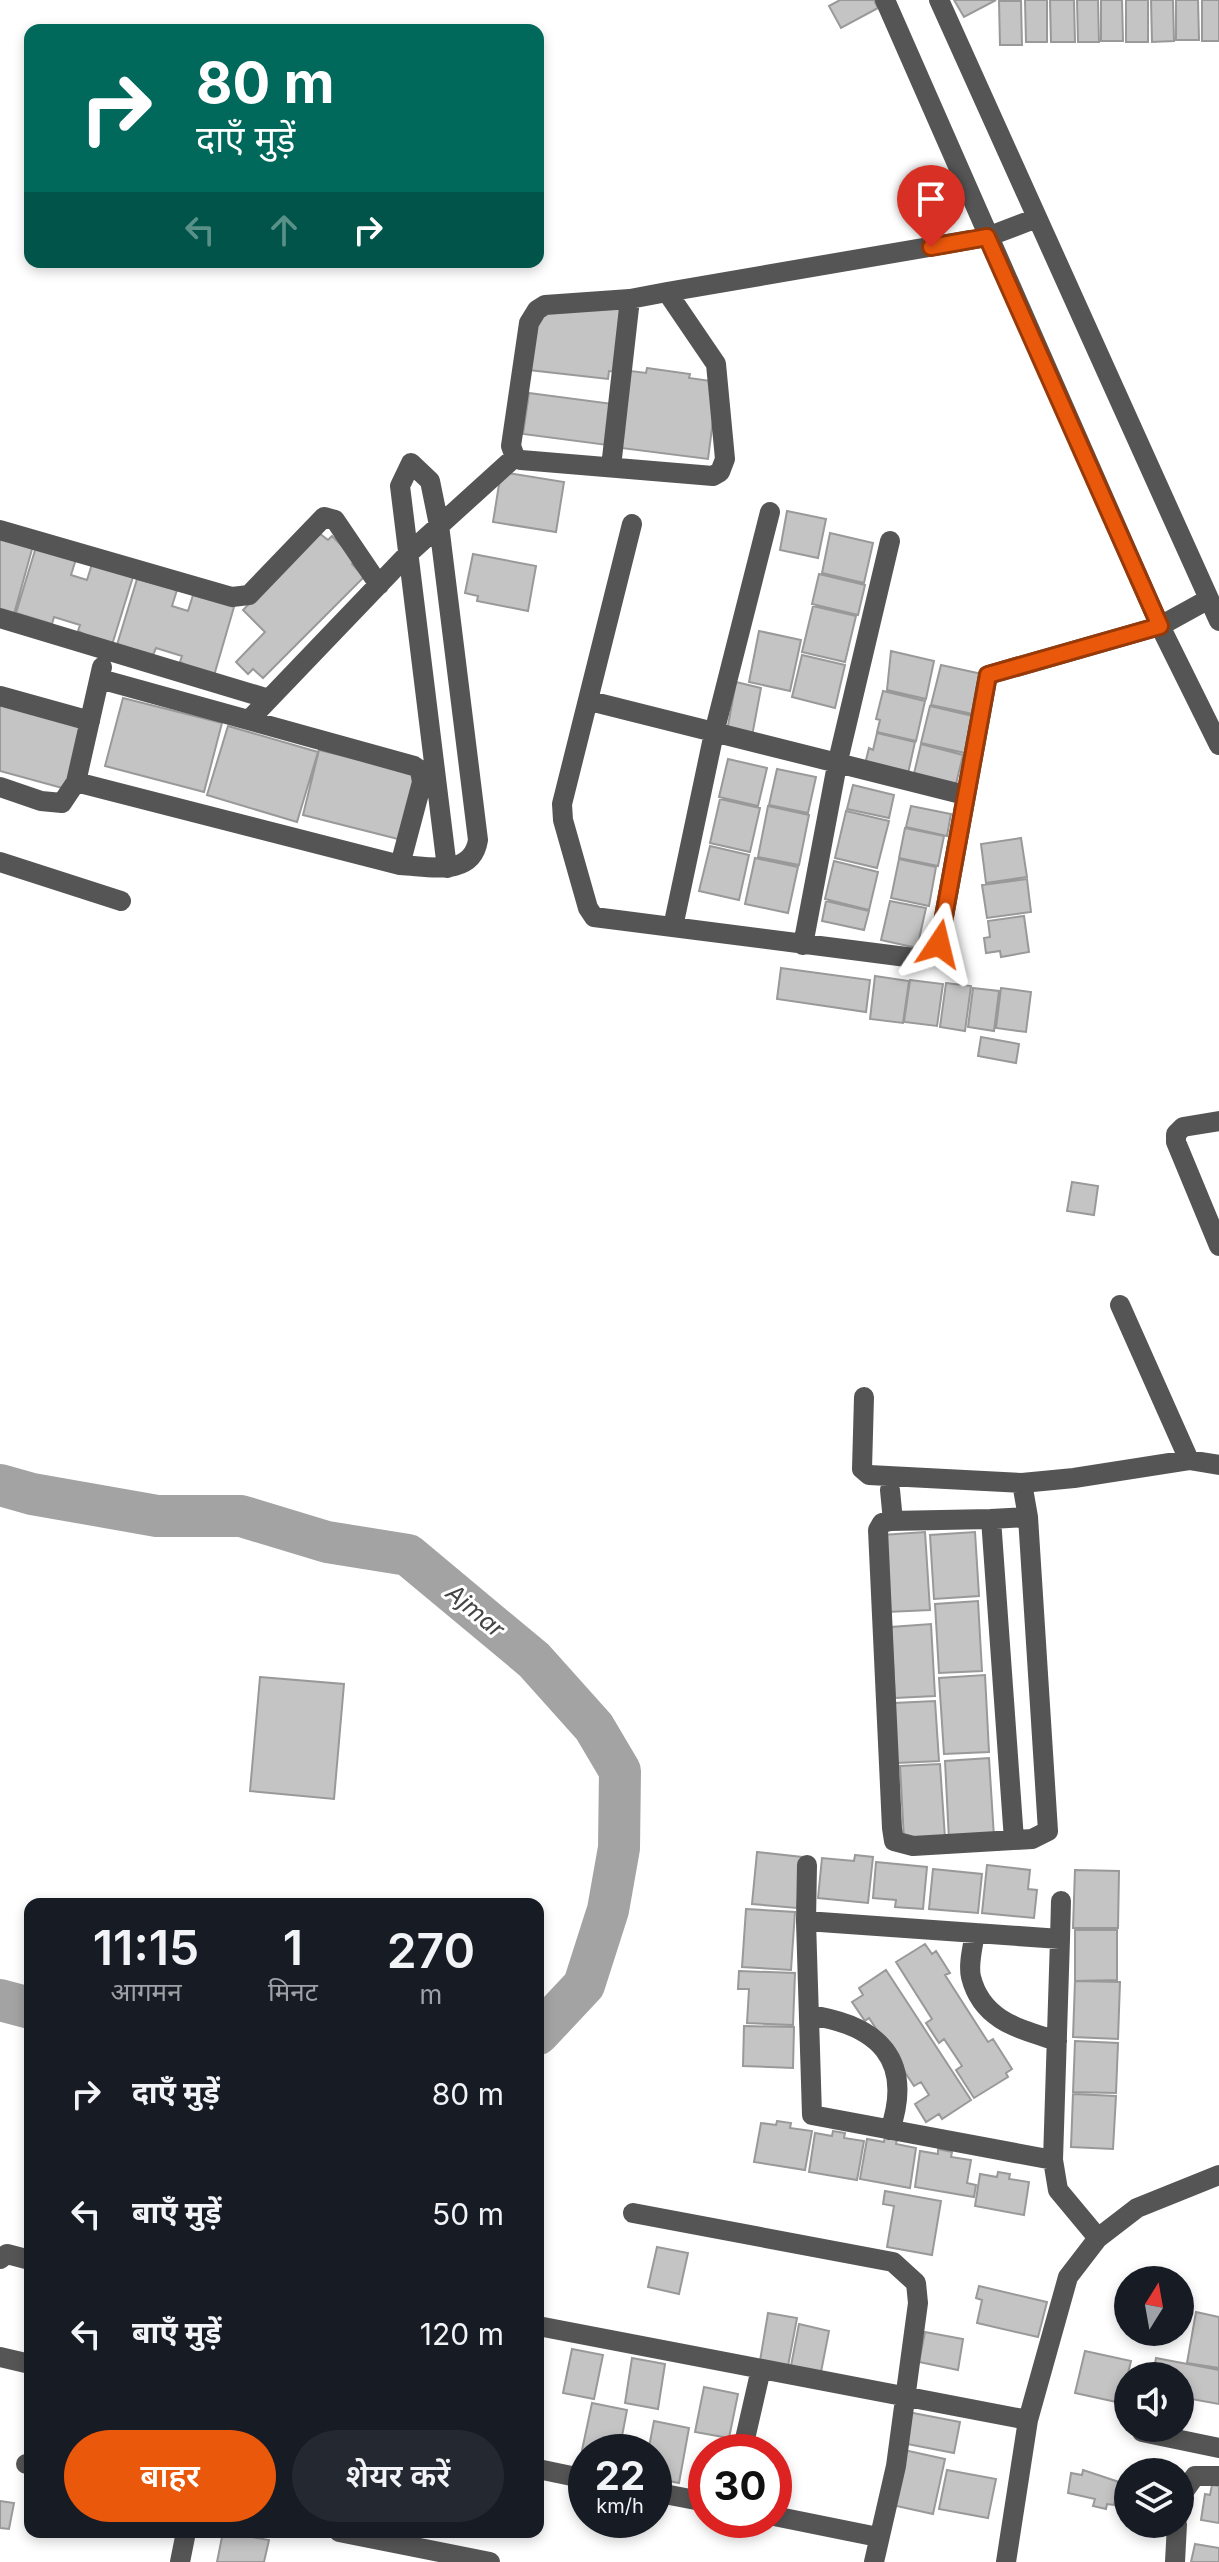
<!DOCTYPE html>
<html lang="hi">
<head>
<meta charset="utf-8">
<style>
	body { margin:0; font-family:Inter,"Noto Sans Devanagari",sans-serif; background:#242831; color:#f1f3f6; height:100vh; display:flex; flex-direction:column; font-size:30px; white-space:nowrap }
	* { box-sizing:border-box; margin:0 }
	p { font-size:26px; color:#9ea1a6 }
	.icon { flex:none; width:44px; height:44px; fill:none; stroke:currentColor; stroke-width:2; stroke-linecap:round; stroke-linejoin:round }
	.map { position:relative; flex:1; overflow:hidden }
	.drawer { position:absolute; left:24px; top:1898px; width:520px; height:640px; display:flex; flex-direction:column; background:#171b24; border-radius:16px; box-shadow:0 4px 12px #0003 }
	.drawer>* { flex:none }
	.banner { position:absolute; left:24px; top:24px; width:520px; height:244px; border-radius:16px; box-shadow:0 4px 12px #0003; background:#00695c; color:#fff; overflow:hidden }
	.needle { width:52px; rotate:11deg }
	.fabs { position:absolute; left:1114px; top:2266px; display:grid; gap:16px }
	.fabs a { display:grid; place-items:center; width:80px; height:80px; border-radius:50%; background:#171b24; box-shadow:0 4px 12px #0003; font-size:40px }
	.speed { position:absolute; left:568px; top:2434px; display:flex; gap:16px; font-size:40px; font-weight:700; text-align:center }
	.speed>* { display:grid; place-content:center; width:104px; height:104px; border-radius:50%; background:#171b24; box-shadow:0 4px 12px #0003; line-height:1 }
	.speed small { font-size:20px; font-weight:400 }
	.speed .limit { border:12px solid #d22; background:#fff; color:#111 }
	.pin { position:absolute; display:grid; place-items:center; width:68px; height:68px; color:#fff; margin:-82px -34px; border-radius:50% 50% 50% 0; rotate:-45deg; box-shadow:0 0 8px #0007 }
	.pin .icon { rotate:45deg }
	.me { position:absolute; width:88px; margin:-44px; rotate:10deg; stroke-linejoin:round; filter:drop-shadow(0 0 6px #0008) }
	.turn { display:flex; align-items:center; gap:28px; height:168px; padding:0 40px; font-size:36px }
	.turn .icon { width:104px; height:104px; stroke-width:2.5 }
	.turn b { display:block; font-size:56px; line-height:68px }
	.lanes { display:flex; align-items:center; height:76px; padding:0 40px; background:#0003; justify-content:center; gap:40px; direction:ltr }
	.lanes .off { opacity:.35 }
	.eta { display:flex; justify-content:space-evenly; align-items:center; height:136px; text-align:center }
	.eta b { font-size:48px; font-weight:600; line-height:56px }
	.button { display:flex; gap:16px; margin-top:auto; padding:16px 40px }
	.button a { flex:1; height:92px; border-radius:48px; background:#ea580c; color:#fff; font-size:32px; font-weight:600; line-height:92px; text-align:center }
	.button a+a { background:#242831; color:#f1f3f6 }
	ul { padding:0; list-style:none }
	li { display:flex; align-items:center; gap:24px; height:120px; padding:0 40px }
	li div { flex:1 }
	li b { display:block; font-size:30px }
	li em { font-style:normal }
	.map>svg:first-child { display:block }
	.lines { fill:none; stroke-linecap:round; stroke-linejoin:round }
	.river { stroke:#a3a3a3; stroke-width:42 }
	.building { fill:#c4c4c4; stroke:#999; stroke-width:2 }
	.minor { stroke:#555; stroke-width:20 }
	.route-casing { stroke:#983908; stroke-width:20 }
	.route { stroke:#ea580c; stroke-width:14 }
	.labels { text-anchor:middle; stroke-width:6; stroke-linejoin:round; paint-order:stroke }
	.water-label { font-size:24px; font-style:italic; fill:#444; stroke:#fff }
</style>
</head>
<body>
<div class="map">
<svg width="1219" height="2562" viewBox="0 0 1219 2562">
	<rect width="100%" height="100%" fill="#fff"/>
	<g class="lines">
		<path class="river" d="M0 1485 32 1494 157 1516H241L327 1542 408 1555 534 1660 594 1727 620 1771 619 1848 608 1910 584 1985 538 2034
			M0 2000 30 2008"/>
	</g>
	<path class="building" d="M840 0H874L878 8 841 28 829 6Z
		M954 0H996L964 17Z
		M1025 0H1047V42H1026Z
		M1050 0H1074L1075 42H1051Z
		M1077 0H1098L1099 42H1078Z
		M1101 0H1122L1123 41H1101Z
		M1126 0H1148V42H1126Z
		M1151 0H1173L1174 41 1152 42Z
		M1176 0H1198L1199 40H1176Z
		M1202 0H1219V41H1202Z
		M999 1H1021L1022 45H1000Z
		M590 306 625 310 618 372 609 371 608 379 529 370 536 312Z
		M647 368 690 374 689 378 718 382 708 459 613 447 623 370 646 373Z
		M529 393 613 404 607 445 523 434Z
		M501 472 564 482 556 532 493 522Z
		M787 511 826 519 818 558 780 550Z
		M0 533 34 542 14 614 0 611Z
		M319 533 328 540 332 536 356 560 352 564 364 577 263 678 253 669 248 674 236 662 265 632 243 610Z
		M830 533 873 543 864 583 822 573Z
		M36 547 76 559 71 575 87 580 92 564 133 577 111 648 78 631 80 625 54 617 52 624 16 613Z
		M473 554 536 566 528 611 477 601 478 596 465 593Z
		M819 574 865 585 858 615 812 604Z
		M137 579 177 590 172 606 188 611 193 595 234 607 213 679 180 662 182 656 156 648 153 655 117 645Z
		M813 606 856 616 845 662 802 652Z
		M759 631 801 640 790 691 749 682Z
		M891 651 934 661 926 699 887 690Z
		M802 655 845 665 835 708 792 697Z
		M941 665 982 674 973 714 931 705Z
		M736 682 761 688 752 736 727 731Z
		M883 691 925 701 916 741 877 732 880 720 876 719Z
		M123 698 222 723 204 792 105 766Z
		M0 701 84 724 66 789 0 771Z
		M930 706 973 716 965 753 921 743Z
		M228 726 318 752 297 822 207 795Z
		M877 733 915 742 907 778 864 768 869 748 873 750Z
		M921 744 963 755 955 788 913 778Z
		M319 750 418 774 402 840 303 815Z
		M728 759 767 768 758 806 719 797Z
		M777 769 816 777 808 813 769 805Z
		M853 785 894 795 889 818 847 809Z
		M720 799 760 808 750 852 710 843Z
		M768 806 809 815 799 865 758 857Z
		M911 806 951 814 947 836 906 827Z
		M846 811 889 821 877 868 835 858Z
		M905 828 944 836 938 866 899 858Z
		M1021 838 1027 877 986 883 981 844Z
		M710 846 749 855 739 900 699 891Z
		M755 858 798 867 788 913 745 904Z
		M899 859 936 867 929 906 891 898Z
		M834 861 878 872 869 910 825 899Z
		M1027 879 1031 912 987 918 982 885Z
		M826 901 869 911 864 930 822 921Z
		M890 901 926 908 917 948 881 940Z
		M1024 916 1029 952 1001 957 1000 951 986 953 984 938 990 937 988 921Z
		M781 968 870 980 866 1012 777 999Z
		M875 976 909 981 903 1023 870 1019Z
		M910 980 943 984 937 1026 904 1022Z
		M946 983 971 986 965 1031 940 1027Z
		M973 988 999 991 994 1031 968 1027Z
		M1001 988 1031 992 1026 1032 996 1028Z
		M981 1037 1019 1044 1016 1063 978 1056Z
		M1072 1182 1098 1186 1094 1215 1067 1211Z
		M925 1532 930 1610 887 1612 882 1535Z
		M975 1532 979 1596 934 1599 930 1535Z
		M978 1601 982 1671 939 1673 935 1604Z
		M931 1624 935 1696 895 1698 891 1627Z
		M985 1675 989 1752 944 1754 939 1678Z
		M260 1677 344 1684 334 1799 250 1791Z
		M935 1701 939 1761 897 1763 894 1703Z
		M989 1758 994 1837 949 1840 945 1761Z
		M940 1764 945 1838 904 1840 900 1766Z
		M757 1852 802 1857 797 1908 752 1904Z
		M855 1855 873 1857 868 1903 818 1898 822 1858 854 1861Z
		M876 1862 927 1867 923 1909 895 1907 896 1900 873 1898Z
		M987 1865 1030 1870 1028 1889 1037 1890 1034 1918 982 1913Z
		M933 1869 982 1874 978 1913 929 1909Z
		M1075 1870 1119 1871 1118 1928H1073Z
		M746 1909 795 1912 791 1970 742 1967Z
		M1075 1930H1117V1980L1075 1981Z
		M925 1944 932 1954 936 1951 950 1973 945 1975 988 2042 993 2039 1012 2069 1006 2073 1008 2077 974 2098 956 2070 962 2066 944 2039 939 2043 926 2023 932 2019 896 1962Z
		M886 1970 971 2100 942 2119 939 2114 926 2122 915 2104 929 2095 921 2082 914 2086 869 2018 865 2021 852 2002 863 1995 859 1988Z
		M739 1971 795 1973 793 2025 747 2023 749 1989H738Z
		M1075 1981 1120 1982 1118 2039 1073 2037Z
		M744 2026 794 2027 793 2068 743 2066Z
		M1075 2041 1118 2043 1116 2093 1073 2092Z
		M1073 2094 1116 2096 1113 2149 1071 2147Z
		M777 2121 791 2123 790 2128 812 2131 805 2170 754 2162 761 2123 776 2125Z
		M833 2131 845 2133 844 2138 864 2141 857 2180 809 2172 815 2133 832 2136Z
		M885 2137 897 2139 896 2144 916 2148 910 2188 860 2179 867 2139 884 2142Z
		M938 2149 952 2152 951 2157 971 2160 967 2183 976 2185 974 2197 915 2187 920 2151 938 2154Z
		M998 2172 1010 2174 1009 2179 1029 2182 1024 2215 975 2206 980 2174 997 2177Z
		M885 2191 941 2201 932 2255 887 2247 894 2206 883 2204Z
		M657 2247 688 2253 679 2294 648 2287Z
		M979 2286 1047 2302 1038 2337 977 2323 982 2300 976 2298Z
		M1196 2312 1219 2317V2368L1187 2363Z
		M768 2313 797 2318 788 2366 760 2361Z
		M799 2324 829 2331 821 2372 791 2366Z
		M925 2332 963 2339 958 2370 919 2362Z
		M572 2349 603 2355 594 2399 563 2393Z
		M1085 2351 1131 2361 1121 2403 1075 2393Z
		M632 2358 665 2364 658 2409 625 2403Z
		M1156 2358 1219 2370V2404L1180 2397V2376H1153Z
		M704 2387 738 2394 729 2438 695 2432Z
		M592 2403 627 2410 619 2452H586V2456L581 2455Z
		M908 2412 960 2422 954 2453 902 2443Z
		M654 2421 689 2428 679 2483 654 2478V2452H648Z
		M904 2450 945 2459 933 2514 892 2505Z
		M947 2470 996 2479 988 2518 939 2509Z
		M1083 2470 1119 2482 1114 2505 1107 2504 1106 2509 1093 2506 1095 2499 1068 2493 1071 2473 1082 2475Z
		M1212 2485 1219 2486V2523L1201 2520 1205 2494 1210 2495Z
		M0 2501 14 2503 9 2529 0 2528Z
		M223 2532 269 2540 264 2562H217Z
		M1195 2544 1219 2548V2562H1191Z"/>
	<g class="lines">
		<path class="minor" d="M885 0 1160 626 1219 745
			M939 0 1219 621
			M667 292 716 364 725 459 720 472 713 476 521 460 515 457 511 446 529 323 537 310 545 305 630 299 667 292 987 237 1037 218
			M611 467 630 299
			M632 524 562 804 563 820 588 908 594 917 922 959 934 956 939 944 988 675 1160 626 1209 599
			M0 530 232 597 249 595 324 517 335 520 379 585
			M0 618 269 699
			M0 696 90 721
			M590 701 965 795
			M250 719 409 553 515 457
			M76 782 102 667
			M0 787 41 801 62 803 76 782 400 865 422 782 420 770 414 766 100 679
			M0 862 121 901
			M400 865C429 866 472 878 478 840L439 525 430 481 411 463 400 486 447 868
			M673 927 714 733 770 512
			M803 945 837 765 890 541
			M1219 1121 1183 1127 1176 1134V1142L1219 1246
			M1120 1305 1189 1460
			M864 1397 862 1469 869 1475 1022 1483 1074 1478 1189 1460 1219 1465
			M890 1490 893 1521
			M991 1519 890 1521 882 1523 878 1530 892 1828 894 1841 913 1846 1032 1839 1048 1831 1028 1517 1022 1483
			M1014 1840 991 1519 1028 1517
			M806 1921 807 1865
			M975 1933C973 1946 968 1964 971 1977 982 2021 1020 2029 1057 2041
			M1060 1939 1061 1901
			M809 2015C878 2025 914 2059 890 2130
			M1053 2160 1060 1939 806 1921 812 2115 1053 2160 1058 2190 1098 2238
			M633 2213 893 2262 916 2283 918 2303 896 2466 874 2562
			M0 2259 7 2254 30 2260
			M538 2326 1028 2420
			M0 2357 30 2364
			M1142 2432 1219 2448
			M742 2452 761 2369
			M26 2464H30
			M538 2469 586 2479
			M654 2492 706 2502
			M1180 2497 1195 2476H1219
			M774 2516 878 2537
			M339 2532 490 2562
			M180 2562 186 2532
			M1006 2562 1028 2420 1068 2277 1098 2238 1137 2208 1219 2175
			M1175 2562 1177 2524"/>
	</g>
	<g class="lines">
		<g class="route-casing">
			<path id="route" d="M931 247 987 237 1160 626 988 675 939 944"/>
		</g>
		<use href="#route" class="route"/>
	</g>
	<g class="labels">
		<g class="water-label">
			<text transform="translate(475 1611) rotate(40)" y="8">Ajmar</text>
		</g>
	</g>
</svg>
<div class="fabs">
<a><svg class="needle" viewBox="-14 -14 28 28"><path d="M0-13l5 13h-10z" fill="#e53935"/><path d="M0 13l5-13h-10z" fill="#9ea1a6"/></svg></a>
<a><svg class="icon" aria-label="sound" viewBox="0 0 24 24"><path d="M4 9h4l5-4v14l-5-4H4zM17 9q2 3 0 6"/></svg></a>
<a><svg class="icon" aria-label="layers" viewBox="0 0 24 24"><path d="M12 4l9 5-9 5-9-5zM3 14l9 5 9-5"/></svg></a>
</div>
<div class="speed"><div>22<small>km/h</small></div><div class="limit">30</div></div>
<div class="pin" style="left:931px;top:247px;background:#d93025"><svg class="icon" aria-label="arrive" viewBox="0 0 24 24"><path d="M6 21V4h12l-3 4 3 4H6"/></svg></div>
<svg class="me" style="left:939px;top:944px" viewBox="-20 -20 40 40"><path d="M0-17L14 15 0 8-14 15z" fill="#ea580c" stroke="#fff" stroke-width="4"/></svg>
<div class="banner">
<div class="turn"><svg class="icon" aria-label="right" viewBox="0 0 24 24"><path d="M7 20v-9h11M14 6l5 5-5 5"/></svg><div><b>80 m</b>दाएँ मुड़ें</div></div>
<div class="lanes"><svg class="icon off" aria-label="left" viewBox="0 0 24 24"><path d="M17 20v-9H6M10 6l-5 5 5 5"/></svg><svg class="icon off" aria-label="ahead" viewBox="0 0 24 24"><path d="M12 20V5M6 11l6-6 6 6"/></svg><svg class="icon" aria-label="right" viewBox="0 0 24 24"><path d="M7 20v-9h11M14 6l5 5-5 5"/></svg></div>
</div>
<section class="drawer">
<div class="eta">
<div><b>11:15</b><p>आगमन</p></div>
<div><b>1</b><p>मिनट</p></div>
<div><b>270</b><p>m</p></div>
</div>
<ul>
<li><svg class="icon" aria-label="right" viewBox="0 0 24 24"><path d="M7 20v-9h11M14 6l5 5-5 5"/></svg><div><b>दाएँ मुड़ें</b></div><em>80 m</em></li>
<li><svg class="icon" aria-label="left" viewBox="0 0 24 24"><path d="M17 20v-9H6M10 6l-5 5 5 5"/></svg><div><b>बाएँ मुड़ें</b></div><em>50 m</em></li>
<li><svg class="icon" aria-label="left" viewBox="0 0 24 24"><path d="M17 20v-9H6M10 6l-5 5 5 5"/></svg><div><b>बाएँ मुड़ें</b></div><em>120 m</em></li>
</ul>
<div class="button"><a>बाहर</a><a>शेयर करें</a></div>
</section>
</div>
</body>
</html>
